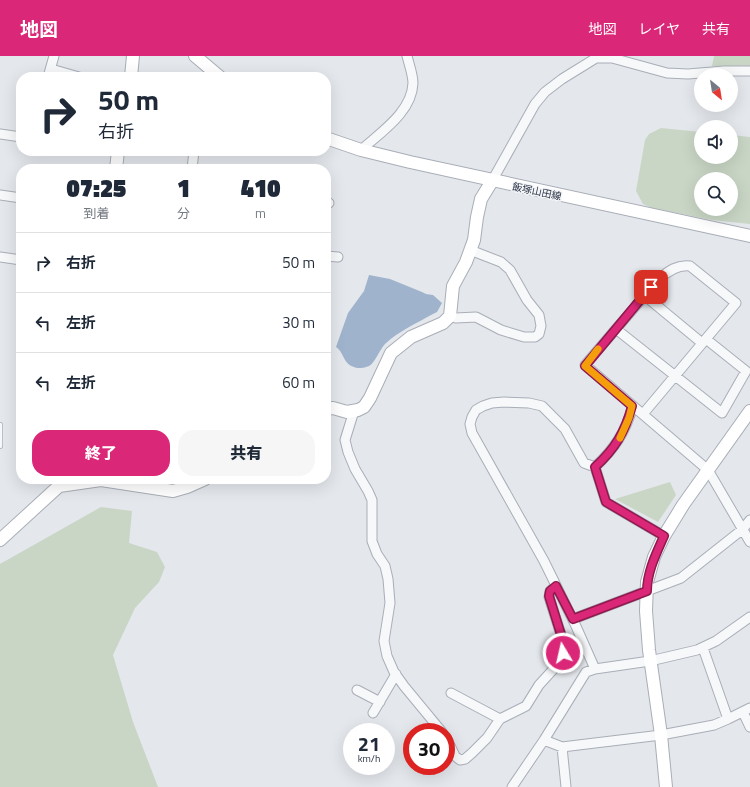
<!DOCTYPE html>
<html lang="ja">
<head>
<meta charset="utf-8">
<style>
	body { margin:0; font-family:"Titillium Web","Noto Sans JP",sans-serif; background:#f6f6f7; color:#1f2937; height:100vh; display:flex; flex-direction:column; font-size:15px; white-space:nowrap }
	* { box-sizing:border-box; margin:0 }
	p { font-size:13px; color:#747a83 }
	.icon { flex:none; width:22px; height:22px; fill:none; stroke:currentColor; stroke-width:2; stroke-linecap:round; stroke-linejoin:round }
	.map { position:relative; flex:1; overflow:hidden }
	.details { position:absolute; left:16px; top:108px; width:315px; height:320px; display:flex; flex-direction:column; background:#fff; border-radius:16px; box-shadow:0 4px 16px #0002 }
	.details>* { flex:none }
	.guide { position:absolute; left:16px; top:16px; width:315px; height:84px; border-radius:16px; box-shadow:0 4px 16px #0002; background:#fff; color:#1f2937; overflow:hidden }
	.needle { width:26px; rotate:150deg }
	.tools { position:absolute; left:694px; top:12px; display:grid; gap:8px }
	.tools a { display:grid; place-items:center; width:44px; height:44px; border-radius:50%; background:#fff; box-shadow:0 4px 16px #0002; font-size:20px }
	.speed { position:absolute; left:343px; top:667px; display:flex; gap:8px; font-size:20px; font-weight:700; text-align:center }
	.speed>* { display:grid; place-content:center; width:52px; height:52px; border-radius:50%; background:#fff; box-shadow:0 4px 16px #0002; line-height:1 }
	.speed small { font-size:10px; font-weight:400 }
	.speed .limit { border:6px solid #d22; background:#fff; color:#111 }
	.pin { position:absolute; display:grid; place-items:center; width:34px; height:34px; color:#fff; margin:-17px; border-radius:8px; box-shadow:0 2px 6px #0006 }
	.me { position:absolute; width:44px; margin:-22px; rotate:351deg; stroke-linejoin:round; filter:drop-shadow(0 0 3px #0008) }
	.turn { display:flex; align-items:center; gap:14px; height:84px; padding:0 16px; font-size:18px }
	.turn .icon { width:52px; height:52px; stroke-width:2.5 }
	.turn b { display:block; font-size:28px; line-height:34px }
	.eta { display:flex; justify-content:space-evenly; align-items:center; height:68px; text-align:center }
	.eta b { font-size:24px; font-weight:800; line-height:28px }
	.action { display:flex; gap:8px; margin-top:auto; padding:8px 16px }
	.action a { flex:1; height:46px; border-radius:16px; background:#db2777; color:#fff; font-size:16px; font-weight:800; line-height:46px; text-align:center }
	.action a+a { background:#f6f6f7; color:#1f2937 }
	ul { padding:0; list-style:none }
	li { display:flex; align-items:center; gap:12px; height:60px; padding:0 16px; border-top:1px solid #e0e1e3 }
	li div { flex:1 }
	li b { display:block; font-size:15px }
	li em { font-style:normal }
	header { display:flex; align-items:center; gap:24px; box-sizing:border-box; height:56px; padding:0 20px; background:#db2777; color:#fff }
	header strong { font-size:19px }
	nav { display:flex; gap:22px; margin-inline-start:auto; font-size:14px }
	.map>svg:first-child { display:block }
	.green { fill:#c9d6c5; fill-rule:evenodd }
	.water { fill:#9fb4cc }
	.lines { fill:none; stroke-linecap:round; stroke-linejoin:round }
	.lane-casing { stroke:#a9aeb7; stroke-width:6 }
	.street-casing { stroke:#a9aeb7; stroke-width:11 }
	.secondary-casing { stroke:#a9aeb7; stroke-width:14 }
	.lane { stroke:#f7f8fa; stroke-width:4.5 }
	.street { stroke:#f7f8fa; stroke-width:9 }
	.secondary { stroke:#fff; stroke-width:12 }
	.route-casing { stroke:#8e194d; stroke-width:10 }
	.route { stroke:#db2777; stroke-width:7 }
	.slow { stroke:#f59e0b; stroke-width:7 }
	.labels { text-anchor:middle; stroke-width:3; stroke-linejoin:round; paint-order:stroke }
	.street-label { font-size:10px; fill:#2b3445; stroke:#f4f6f9 }
</style>
</head>
<body>
<header>
<strong>地図</strong>
<nav><a>地図</a><a>レイヤ</a><a>共有</a></nav>
</header>
<div class="map">
<svg width="750" height="731" viewBox="0 0 750 731">
	<rect width="100%" height="100%" fill="#e4e7ec"/>
	<path class="green" d="M714 0H750V12L737 10H712Z
		M661 72 701 76V101H731V79L750 81V168L712 164 652 152 643 148 636 135 645 84 649 78ZM701 123H731V153H701Z
		M670 426 676 439 658 466 615 443Z
		M101 451 132 455 129 487 157 496 165 511 159 526 135 552 113 599 133 666 158 731H0V508Z"/>
	<path class="water" d="M369 219 390 223 422 236 426 238 433 239 442 247 437 256 433 258C417 267 399 275 385 288 380 293 375 307 369 310 365 312 357 313 354 311 343 308 344 296 336 291L348 257 364 235Z"/>
	<g class="lines">
		<g class="lane-casing">
			<path id="lane" d="M0 369V390"/>
		</g>
		<g class="street-casing">
			<path id="street" d="M51 13 79 21
				M48 21 54 0
				M0 78 21 81
				M361 94C381 76 412 56 413 27 413 19 409 8 407 0
				M192 113 194 95
				M492 125 535 48 545 36 562 23 596 2H612L667 17 688 18 724 15H750
				M0 139 21 142
				M326 147H329
				M326 200 338 201
				M0 201 21 204
				M644 239 702 287
				M450 260 456 262 476 261 501 274 524 281H535L539 278 541 270 539 259 527 244 510 214 501 206 470 194
				M616 273 722 357 746 315 706 283
				M354 355 345 384 348 396 355 413 368 435 372 444V485L377 498 385 510 388 523 390 547 384 585 387 600 394 616 404 630 442 676
				M643 358 736 247 690 210C678 208 668 215 659 223L585 309 708 414 750 486
				M595 411C615 392 625 377 633 350
				M573 563 681 522 743 473 750 464
				M703 592 728 663
				M595 613 575 568 544 505 472 377 470 368 472 361 476 354 483 350 492 347 504 346 529 347 542 350 565 373 584 407 595 411 606 446 664 480
				M357 634 380 646
				M451 637 500 663
				M743 656 750 671
				M373 657 396 618
				M446 681 455 700 460 704 465 703 472 697 487 682 500 663 526 650 539 629 560 606 563 597V585L549 541 550 535 556 530
				M544 684 562 691 661 679 714 669 728 663 750 652
				M562 691 566 731
				M512 731 544 684 586 616 595 613 650 605 697 594 716 585 750 561"/>
		</g>
		<g class="secondary-casing">
			<path id="secondary" d="M195 0 220 21
				M131 21 133 0
				M326 82 361 94 410 106 750 180
				M116 113 118 95
				M326 353 333 352 347 356 358 354 364 351 370 342 391 297 411 281 443 267 450 260 453 230 466 206 474 184 477 161 481 143 492 125
				M0 484 59 430 101 424 173 435 187 431 205 423
				M666 731 661 679 649 594 646 555 647 526 654 501 664 480 683 449 750 355"/>
		</g>
		<use href="#lane" class="lane"/>
		<use href="#street" class="street"/>
		<use href="#secondary" class="secondary"/>
	</g>
	<g class="lines">
		<g class="route-casing">
			<path id="route" d="M563 597V585L549 540 550 535 556 530 573 563 647 535C647 516 656 498 664 480L606 446 595 411C615 393 625 376 632 350L585 310 651 231"/>
		</g>
		<use href="#route" class="route"/>
		<path class="slow" d="M598 293 585 310 632 350 629 362 620 382"/>
	</g>
	<g class="labels">
		<g class="street-label">
			<text transform="translate(537 135) rotate(12)" y="4">飯塚山田線</text>
		</g>
	</g>
</svg>
<div class="tools">
<a><svg class="needle" viewBox="-14 -14 28 28"><path d="M0-13l5 13h-10z" fill="#e53935"/><path d="M0 13l5-13h-10z" fill="#747a83"/></svg></a>
<a><svg class="icon" aria-label="sound" viewBox="0 0 24 24"><path d="M4 9h4l5-4v14l-5-4H4zM17 9q2 3 0 6"/></svg></a>
<a><svg class="icon" aria-label="search" viewBox="0 0 24 24"><circle cx="10" cy="10" r="6"/><path d="M15 15l6 6"/></svg></a>
</div>
<div class="speed"><div>21<small>km/h</small></div><div class="limit">30</div></div>
<div class="pin" style="left:651px;top:231px;background:#d93025"><svg class="icon" aria-label="arrive" viewBox="0 0 24 24"><path d="M6 21V4h12l-3 4 3 4H6"/></svg></div>
<svg class="me" style="left:563px;top:597px" viewBox="-20 -20 40 40"><circle r="17" fill="#db2777" stroke="#fff" stroke-width="3"/><path d="M0-11L8 9 0 5-8 9z" fill="#fff"/></svg>
<div class="guide">
<div class="turn"><svg class="icon" aria-label="right" viewBox="0 0 24 24"><path d="M7 20v-9h11M14 6l5 5-5 5"/></svg><div><b>50 m</b>右折</div></div>
</div>
<section class="details">
<div class="eta">
<div><b>07:25</b><p>到着</p></div>
<div><b>1</b><p>分</p></div>
<div><b>410</b><p>m</p></div>
</div>
<ul>
<li><svg class="icon" aria-label="right" viewBox="0 0 24 24"><path d="M7 20v-9h11M14 6l5 5-5 5"/></svg><div><b>右折</b></div><em>50 m</em></li>
<li><svg class="icon" aria-label="left" viewBox="0 0 24 24"><path d="M17 20v-9H6M10 6l-5 5 5 5"/></svg><div><b>左折</b></div><em>30 m</em></li>
<li><svg class="icon" aria-label="left" viewBox="0 0 24 24"><path d="M17 20v-9H6M10 6l-5 5 5 5"/></svg><div><b>左折</b></div><em>60 m</em></li>
</ul>
<div class="action"><a>終了</a><a>共有</a></div>
</section>
</div>
</body>
</html>
